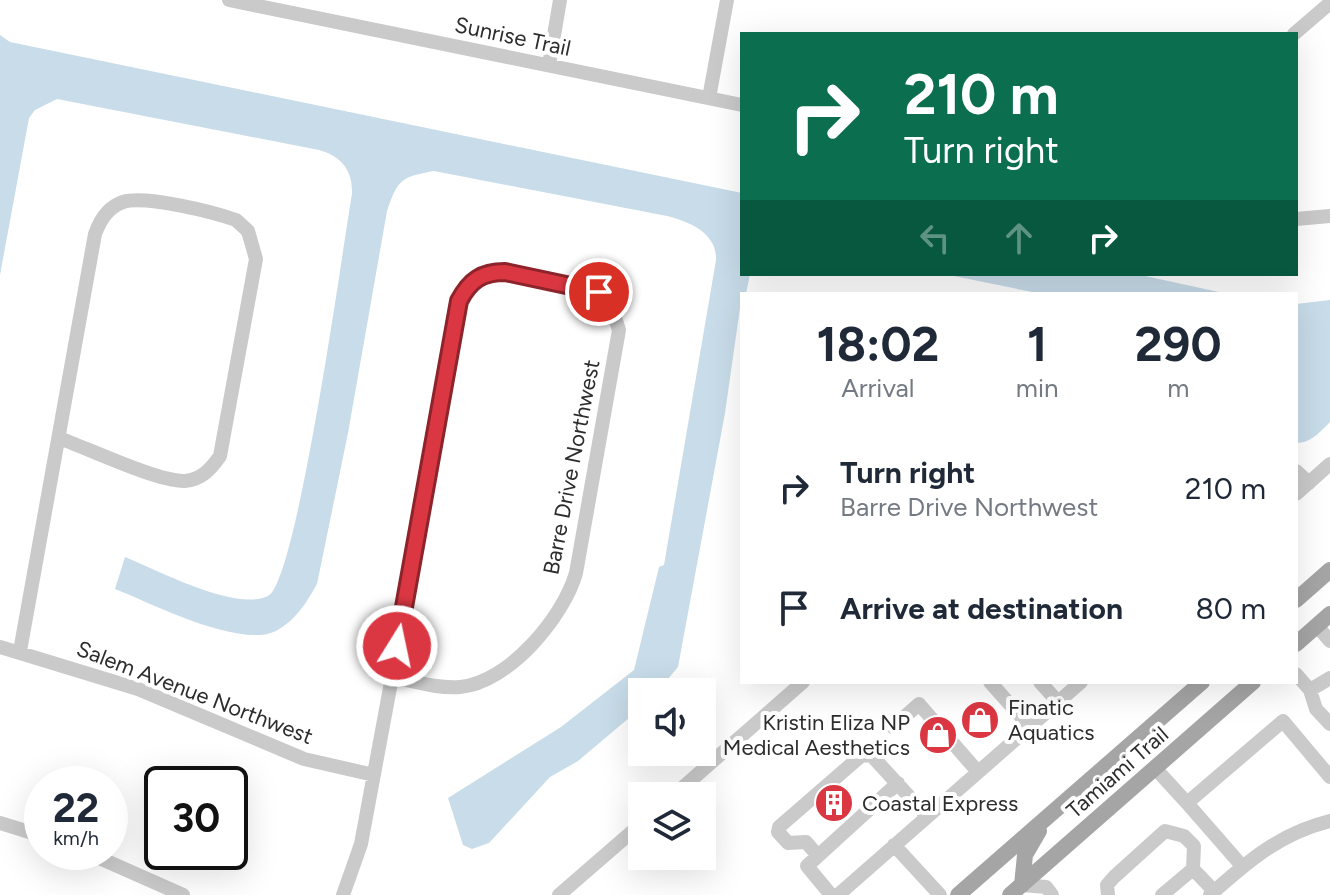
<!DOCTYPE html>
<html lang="en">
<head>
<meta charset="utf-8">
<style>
	body { margin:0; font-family:Figtree,sans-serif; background:#f2f2f3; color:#1f2937; height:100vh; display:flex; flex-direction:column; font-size:30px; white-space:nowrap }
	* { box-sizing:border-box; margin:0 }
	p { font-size:26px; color:#747a83 }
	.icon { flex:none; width:44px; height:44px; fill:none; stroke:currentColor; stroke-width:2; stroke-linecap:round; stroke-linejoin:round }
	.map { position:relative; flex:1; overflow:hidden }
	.side { position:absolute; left:740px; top:292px; width:558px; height:392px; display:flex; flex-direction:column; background:#fff; border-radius:0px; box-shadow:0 8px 32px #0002 }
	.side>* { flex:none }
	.guide { position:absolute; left:740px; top:32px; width:558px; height:244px; border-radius:0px; box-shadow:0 8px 32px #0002; background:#0b6e4f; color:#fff; overflow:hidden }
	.tools { position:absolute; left:628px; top:678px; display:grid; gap:16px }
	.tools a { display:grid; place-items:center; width:88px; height:88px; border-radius:0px; background:#fff; box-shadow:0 8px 32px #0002; font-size:40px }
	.speed { position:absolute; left:24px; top:766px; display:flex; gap:16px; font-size:40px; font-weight:700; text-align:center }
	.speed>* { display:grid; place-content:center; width:104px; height:104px; border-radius:50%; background:#fff; box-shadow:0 8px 32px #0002; line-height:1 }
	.speed small { font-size:20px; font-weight:400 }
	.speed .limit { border:4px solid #111; border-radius:12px; background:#fff; color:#111 }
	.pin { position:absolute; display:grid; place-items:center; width:68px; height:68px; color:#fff; margin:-34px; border:4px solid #fff; border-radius:50%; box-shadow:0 2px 8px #0007 }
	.me { position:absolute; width:88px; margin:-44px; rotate:10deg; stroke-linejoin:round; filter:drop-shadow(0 0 6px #0008) }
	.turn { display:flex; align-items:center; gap:28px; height:168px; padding:0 32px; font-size:36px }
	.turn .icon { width:104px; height:104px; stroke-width:2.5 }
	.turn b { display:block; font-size:56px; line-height:68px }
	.lanes { display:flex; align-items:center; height:76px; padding:0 32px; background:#0003; justify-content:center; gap:40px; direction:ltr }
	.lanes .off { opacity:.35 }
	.eta { display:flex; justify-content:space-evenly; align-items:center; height:136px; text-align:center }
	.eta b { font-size:48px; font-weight:700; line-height:56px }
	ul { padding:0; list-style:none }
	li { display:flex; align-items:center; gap:24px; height:120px; padding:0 32px }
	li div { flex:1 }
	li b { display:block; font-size:30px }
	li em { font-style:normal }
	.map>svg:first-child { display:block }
	.water { fill:#c8dce9 }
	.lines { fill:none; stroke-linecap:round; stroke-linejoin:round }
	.minor { stroke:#cacaca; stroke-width:14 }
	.major { stroke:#a5a5a5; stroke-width:16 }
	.route-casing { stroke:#8e242b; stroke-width:20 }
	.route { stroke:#db3742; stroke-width:14 }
	.labels { text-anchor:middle; stroke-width:8; stroke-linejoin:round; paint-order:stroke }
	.street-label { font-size:22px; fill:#2d2d2d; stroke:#fff }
	.poi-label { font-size:22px; fill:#2d2d2d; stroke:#fff; text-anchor:start }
</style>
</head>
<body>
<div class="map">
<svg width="1330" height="895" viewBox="0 0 1330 895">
	<rect width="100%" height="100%" fill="#fff"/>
	<path class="water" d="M0 35 10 42 742 193V274H750L746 294H742L725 413 678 667 657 692H642V707L578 761 550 777 489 843 472 849 463 845 448 798 561 727 634 670 659 567 664 565 716 260C717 233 690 222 667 216L434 171C401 177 398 179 387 211L348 433 317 584C307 602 295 621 276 631 240 649 151 603 115 589L125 557C157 570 236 612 268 596 297 582 343 246 352 194 353 170 341 156 319 150L57 99 35 110 29 118 0 275Z
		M944 274H1136L1228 294H1042Z
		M1330 300V422C1320 432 1311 443 1296 443V304Z"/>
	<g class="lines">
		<path class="minor" d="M229 0 742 105
			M1294 34 1330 3
			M549 65 560 0
			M709 98 727 0
			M1296 219 1330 216
			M491 272 599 292 610 302 619 330 576 573C564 616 509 683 460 687 438 689 413 681 392 677L459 301 466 287Z
			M1296 471 1309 483
			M1296 494 1330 464
			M1317 626 1330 641
			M0 647 138 689 304 759 374 775
			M20 651 95 234C100 220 108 207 123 202 146 195 213 212 236 220L248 231 256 259 220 456C211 469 201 480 185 481 158 482 87 448 59 438
			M1296 674 1310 690 1330 678
			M990 682 1030 727
			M1040 682 1058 702
			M1310 690 1316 709 1330 724
			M893 727 919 704 978 772
			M1155 768 1187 803
			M673 796 803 682
			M0 823 42 836
			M894 845 940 895
			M86 852 183 895
			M818 856 806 842 788 843 778 832 779 827 862 755 872 756 927 816
			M1242 866 1187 803 1283 721 1330 777
			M1022 885 1046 887 1052 895
			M343 895 361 844 392 677
			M559 895 642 823
			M831 895 807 866 898 783
			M838 895 1081 682
			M1108 895 1107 885 1114 877 1165 831 1184 836 1194 846 1193 869
			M1162 895 1193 869 1214 891
			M1210 895C1247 862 1280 833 1330 821"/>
		<path class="major" d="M1296 600 1330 570
			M1296 644 1330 614
			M1022 885 1025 855 1039 831
			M958 895 1202 682
			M1010 895 1253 682"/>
	</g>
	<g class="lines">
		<g class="route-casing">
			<path id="route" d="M397 646 459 301C470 280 482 272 505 272L599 292"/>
		</g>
		<use href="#route" class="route"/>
	</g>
	<defs>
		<g id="shop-disc" transform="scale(2)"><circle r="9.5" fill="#db3742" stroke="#fff"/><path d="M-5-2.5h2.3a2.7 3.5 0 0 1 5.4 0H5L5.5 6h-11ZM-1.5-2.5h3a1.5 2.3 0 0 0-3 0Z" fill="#fff"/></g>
		<g id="building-disc" transform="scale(2)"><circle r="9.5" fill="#db3742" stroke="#fff"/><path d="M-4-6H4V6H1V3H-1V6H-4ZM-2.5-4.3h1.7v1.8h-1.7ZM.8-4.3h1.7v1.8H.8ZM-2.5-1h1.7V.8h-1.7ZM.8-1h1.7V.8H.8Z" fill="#fff"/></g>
	</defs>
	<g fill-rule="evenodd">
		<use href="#shop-disc" x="980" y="720"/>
		<use href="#shop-disc" x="938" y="735"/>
		<use href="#building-disc" x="834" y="803"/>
	</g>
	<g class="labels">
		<g class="street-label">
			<text transform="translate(513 36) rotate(12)" y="8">Sunrise Trail</text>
			<text transform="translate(571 467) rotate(-79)" y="8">Barre Drive Northwest</text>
			<text transform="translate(195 692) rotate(21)" y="8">Salem Avenue Northwest</text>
			<text transform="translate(1117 772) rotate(-41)" y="8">Tamiami Trail</text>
		</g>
		<g class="poi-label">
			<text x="1008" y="715">Finatic<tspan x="1008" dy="25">Aquatics</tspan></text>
			<text x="910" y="730" text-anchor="end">Kristin Eliza NP<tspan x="910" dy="25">Medical Aesthetics</tspan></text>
			<text x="862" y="811">Coastal Express</text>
		</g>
	</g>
</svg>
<div class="tools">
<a><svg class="icon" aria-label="sound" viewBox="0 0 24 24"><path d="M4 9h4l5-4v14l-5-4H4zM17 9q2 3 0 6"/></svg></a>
<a><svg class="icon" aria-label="layers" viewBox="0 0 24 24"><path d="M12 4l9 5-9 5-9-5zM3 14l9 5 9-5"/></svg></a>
</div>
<div class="speed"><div>22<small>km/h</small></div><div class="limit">30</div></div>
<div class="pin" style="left:599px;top:292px;background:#d93025"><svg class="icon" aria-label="arrive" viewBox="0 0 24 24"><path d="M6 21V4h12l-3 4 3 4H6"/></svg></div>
<svg class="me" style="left:397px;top:646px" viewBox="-20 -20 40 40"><circle r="17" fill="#db3742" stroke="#fff" stroke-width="3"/><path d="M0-11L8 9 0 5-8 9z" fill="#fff"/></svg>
<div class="guide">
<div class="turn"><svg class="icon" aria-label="right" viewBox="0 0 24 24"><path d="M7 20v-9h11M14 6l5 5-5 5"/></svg><div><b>210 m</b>Turn right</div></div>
<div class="lanes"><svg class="icon off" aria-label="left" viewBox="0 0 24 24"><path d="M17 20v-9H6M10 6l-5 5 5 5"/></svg><svg class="icon off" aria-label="ahead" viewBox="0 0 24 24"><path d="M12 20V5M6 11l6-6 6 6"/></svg><svg class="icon" aria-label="right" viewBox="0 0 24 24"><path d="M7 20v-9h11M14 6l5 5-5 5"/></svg></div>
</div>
<section class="side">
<div class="eta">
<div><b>18:02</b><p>Arrival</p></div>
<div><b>1</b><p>min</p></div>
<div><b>290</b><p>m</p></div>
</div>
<ul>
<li><svg class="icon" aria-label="right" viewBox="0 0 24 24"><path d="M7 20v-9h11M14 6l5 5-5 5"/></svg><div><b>Turn right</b><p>Barre Drive Northwest</p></div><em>210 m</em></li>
<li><svg class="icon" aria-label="arrive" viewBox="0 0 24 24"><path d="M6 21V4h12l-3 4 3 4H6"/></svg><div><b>Arrive at destination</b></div><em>80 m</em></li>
</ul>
</section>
</div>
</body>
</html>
